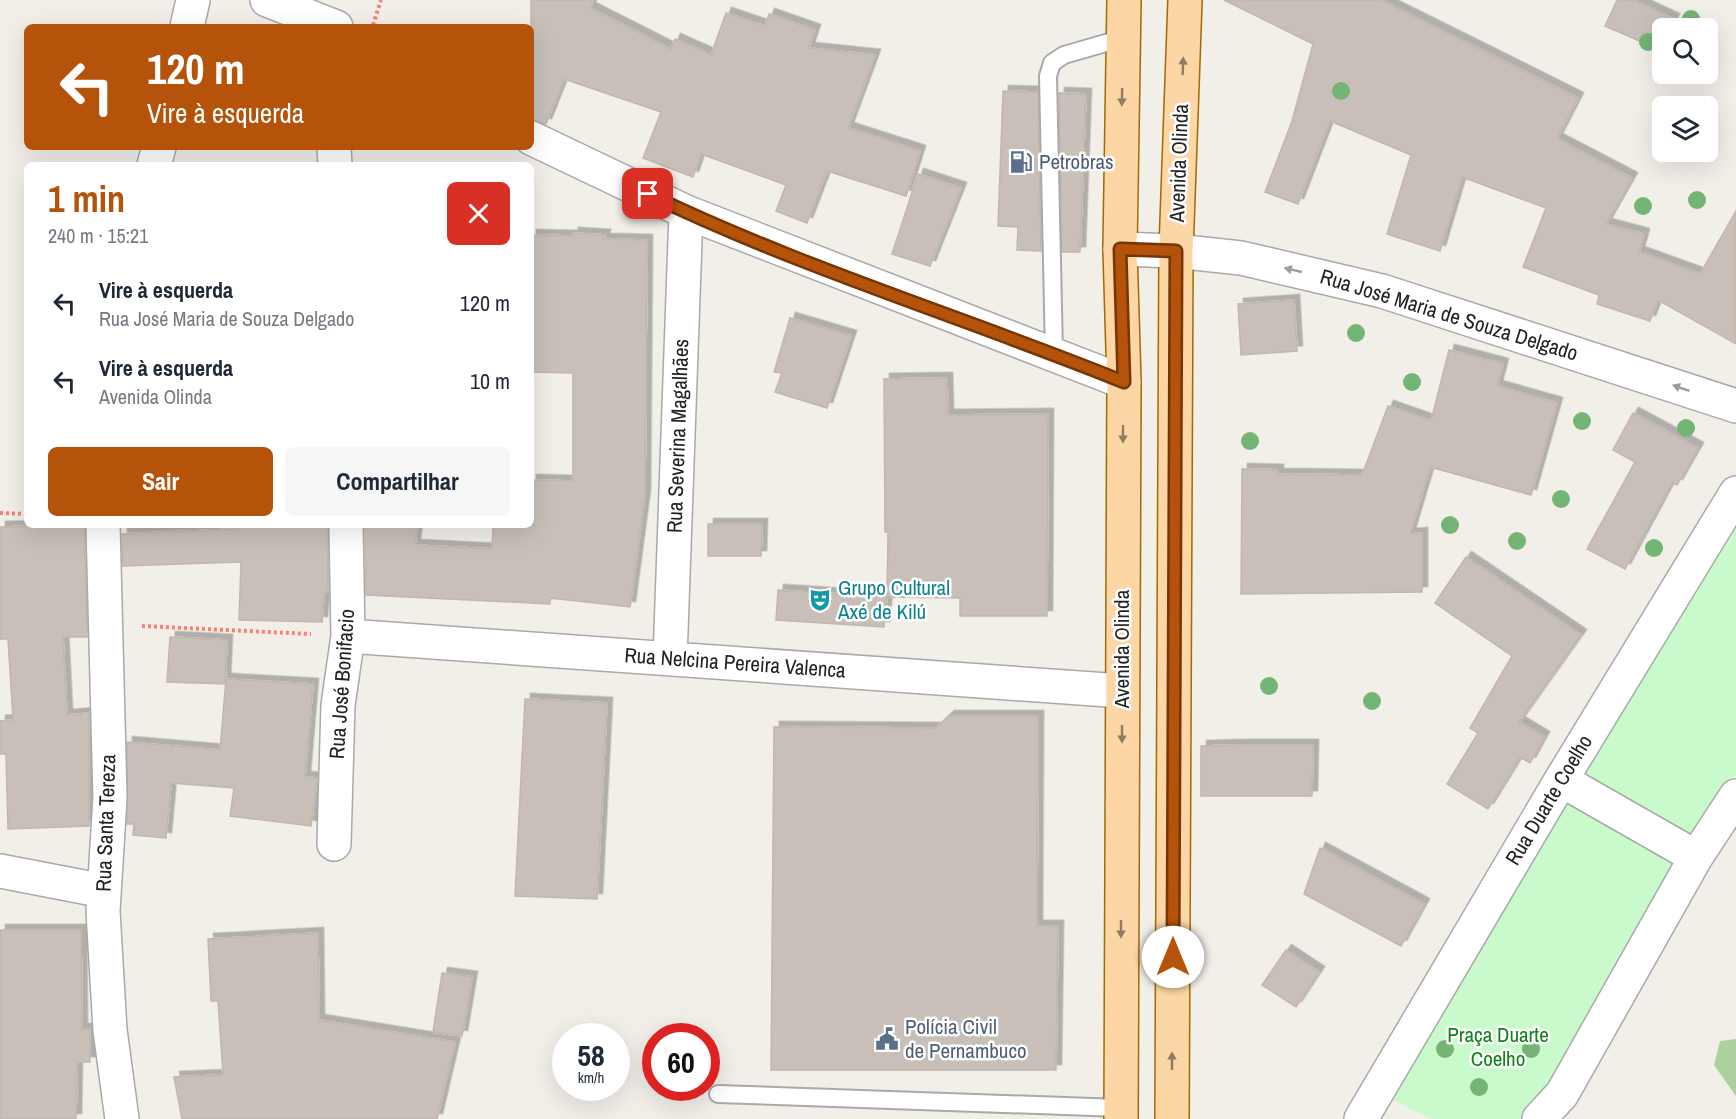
<!DOCTYPE html>
<html lang="pt">
<head>
<meta charset="utf-8">
<style>
	body { margin:0; font-family:"Archivo Narrow",sans-serif; background:#f6f6f7; color:#1f2937; height:100vh; display:flex; flex-direction:column; font-size:22px; white-space:nowrap }
	* { box-sizing:border-box; margin:0 }
	p { font-size:20px; color:#747a83 }
	.icon { flex:none; width:33px; height:33px; fill:none; stroke:currentColor; stroke-width:2; stroke-linecap:round; stroke-linejoin:round }
	.map { position:relative; flex:1; overflow:hidden }
	.side { position:absolute; left:24px; top:162px; width:510px; height:366px; display:flex; flex-direction:column; background:#fff; border-radius:9px; box-shadow:0 6px 24px #0002 }
	.side>* { flex:none }
	.banner { position:absolute; left:24px; top:24px; width:510px; height:126px; border-radius:9px; box-shadow:0 6px 24px #0002; background:#b45309; color:#fff; overflow:hidden }
	.fabs { position:absolute; left:1652px; top:18px; display:grid; gap:12px }
	.fabs a { display:grid; place-items:center; width:66px; height:66px; border-radius:9px; background:#fff; box-shadow:0 6px 24px #0002; font-size:30px }
	.speed { position:absolute; left:552px; top:1023px; display:flex; gap:12px; font-size:30px; font-weight:700; text-align:center }
	.speed>* { display:grid; place-content:center; width:78px; height:78px; border-radius:50%; background:#fff; box-shadow:0 6px 24px #0002; line-height:1 }
	.speed small { font-size:15px; font-weight:400 }
	.speed .limit { border:9px solid #d22; background:#fff; color:#111 }
	.pin { position:absolute; display:grid; place-items:center; width:51px; height:51px; color:#fff; margin:-26px; border-radius:12px; box-shadow:0 3px 9px #0006 }
	.me { position:absolute; width:66px; margin:-33px; rotate:0deg; stroke-linejoin:round; filter:drop-shadow(0 0 4px #0008) }
	.turn { display:flex; align-items:center; gap:21px; height:126px; padding:0 24px; font-size:27px }
	.turn .icon { width:78px; height:78px; stroke-width:2.5 }
	.turn b { display:block; font-size:42px; line-height:51px }
	.round { display:grid; place-items:center; flex:none; width:63px; height:63px; border-radius:9px; background:#f6f6f7 }
	.headline { display:flex; align-items:center; justify-content:space-between; height:102px; padding:0 24px }
	h1 { font-size:36px; font-weight:800; line-height:45px; color:#b45309 }
	.cta { display:flex; gap:12px; margin-top:auto; padding:12px 24px }
	.cta a { flex:1; height:69px; border-radius:9px; background:#b45309; color:#fff; font-size:24px; font-weight:800; line-height:69px; text-align:center }
	.cta a+a { background:#f6f6f7; color:#1f2937 }
	ul { padding:0; list-style:none }
	li { display:flex; align-items:center; gap:18px; height:78px; padding:0 24px }
	li div { flex:1 }
	li b { display:block; font-size:22px }
	li em { font-style:normal }
	.map>svg:first-child { display:block }
	.forest { fill:#add19e }
	.park { fill:#c8facc }
	.building { fill:#c7bfb8; stroke:#c4b6ab; stroke-width:1.5; filter:url(#shadow) }
	.lines { fill:none; stroke-linecap:round; stroke-linejoin:round }
	.lane-casing { stroke:#a9a9a9; stroke-width:20 }
	.street-casing { stroke:#a9a9a9; stroke-width:36 }
	.primary-casing { stroke:#a06b00; stroke-width:36 }
	.path { stroke:#fa8072; stroke-width:4; stroke-dasharray:3 3; stroke-linecap:butt }
	.lane { stroke:#fff; stroke-width:16 }
	.street { stroke:#fff; stroke-width:33 }
	.primary { stroke:#fcd6a4; stroke-width:33 }
	.tree { fill:#74b475 }
	.oneway { fill:#8f7c63 }
	.oneway2 { fill:#9c9c9c }
	.route-casing { stroke:#753606; stroke-width:15 }
	.route { stroke:#b45309; stroke-width:10 }
	.labels { text-anchor:middle; stroke-width:5; stroke-linejoin:round; paint-order:stroke }
	.service-label { font-size:21px; fill:#4e5e75; stroke:#fff; text-anchor:start }
	.street-label { font-size:21px; fill:#222; stroke:#fff }
	.culture-label { font-size:21px; fill:#0d838f; stroke:#fff; text-anchor:start }
	.park-label { font-size:21px; fill:#0c8416; stroke:#fff }
</style>
</head>
<body>
<div class="map">
<svg width="1736" height="1119" viewBox="0 0 1736 1119">
	<defs>
		<filter id="shadow"><feDropShadow dx="5.5" dy="-5.5" stdDeviation="0" flood-color="#0004"/></filter>
	</defs>
	<rect width="100%" height="100%" fill="#f2efe9"/>
	<path class="forest" d="M1736 1039V1096L1714 1065 1720 1041Z"/>
	<path class="park" d="M1736 514V774L1713 798 1646 911 1536 1119H1432L1391 1099Z"/>
	<path class="building" d="M531 0H593L590 8 671 49 675 39 711 55 726 13 765 26 769 14 815 30 809 48 875 55 848 128 920 151 906 196 827 171 807 223 776 211 786 185 701 154 693 177 643 158 661 112 564 79 546 124 531 120Z
		M1224 0H1381L1578 98 1557 139 1632 178 1606 224 1644 234 1639 252 1700 274 1736 211V344L1658 300 1650 321 1597 304 1599 295 1523 267 1546 208 1462 177 1440 251 1387 234 1411 155 1330 121 1298 204 1265 192 1292 121 1313 44Z
		M1617 0H1633L1674 19 1670 28H1662L1660 50 1605 26Z
		M1003 91 1038 92 1041 251 1017 250 1018 227 998 226Z
		M1059 93 1086 94 1080 252H1062Z
		M918 174 961 188 930 266 892 254Z
		M573 233 605 235 604 239 647 240 645 495 630 607 550 598V604L366 595 365 525 417 527 415 545 492 549 493 525H531V480L573 481V373L531 372V235L573 236Z
		M1294 300 1297 351 1241 355 1238 304Z
		M790 318 851 336 827 408 775 392 782 373 774 372Z
		M1449 350 1503 364 1497 386 1557 403 1531 495 1430 467 1410 534 1422 533V592L1241 594 1242 469 1278 470V474L1362 475 1388 406 1431 421Z
		M947 378 948 415 1048 414 1047 616H960V598L887 597 888 532H885L884 379Z
		M1633 413 1698 448 1677 485 1672 482 1625 569 1587 549 1635 462 1613 450Z
		M708 524H762L761 556H708Z
		M84 525 87 637H63L67 715 89 713V826L8 829 6 754H0V721L13 720 8 639H0V527Z
		M237 525H327L328 592H324L322 622 239 620 241 562 123 566 122 534 237 529Z
		M1466 557 1581 635 1519 722 1544 737 1530 763 1520 757 1488 809 1447 784 1478 733 1470 728 1512 656 1435 603Z
		M778 590 887 597 884 627 776 620Z
		M170 637 227 640 225 684 167 682Z
		M226 679 313 684 305 777 317 778 311 826 230 816 234 788 171 783 166 838 133 835 134 824H127V742L220 750Z
		M525 699 607 703 597 899 515 896Z
		M949 716H1038L1037 926H1058L1056 1070H771L774 727 936 728Z
		M1241 745H1313L1312 796H1201V746Z
		M1320 848 1424 904 1401 946 1304 894Z
		M0 930H81L82 1029H90V1062H77L76 1119H0Z
		M318 933 319 1020 455 1042 437 1119H182L174 1077 223 1075 218 1001H211L208 939Z
		M1286 950 1319 972 1296 1007 1262 985Z
		M442 973 472 977 462 1036 433 1032Z"/>
	<g class="lines">
		<g class="lane-casing">
			<path id="lane" d="M1054 354 1048 76 1052 63 1064 55 1123 38
				M718 1094 1121 1108"/>
		</g>
		<g class="street-casing">
			<path id="street" d="M267 0 336 27
				M187 27 193 0
				M531 138 686 212 1124 382
				M334 147 335 165
				M154 165 159 147
				M1120 249 1176 251 1241 258 1382 291 1736 406
				M103 525 110 798 103 911 110 1030 122 1119
				M348 636 1122 691
				M670 659 686 212
				M1561 780 1696 857
				M334 844 338 705 348 636 346 525
				M0 871 104 891
				M1361 1119 1561 780 1736 493
				M1539 1119 1562 1094 1696 857 1736 796"/>
		</g>
		<g class="primary-casing">
			<path id="primary" d="M1121 1119 1124 382 1120 249 1124 0
				M1172 1119 1176 251 1185 0"/>
		</g>
		<path class="path" d="M373 25 381 0
			M0 513 27 514
			M142 626 311 634"/>
		<use href="#lane" class="lane"/>
		<use href="#street" class="street"/>
		<use href="#primary" class="primary"/>
	</g>
	<g class="tree">
		<circle cx="1691" cy="19" r="9"/>
		<circle cx="1648" cy="42" r="9"/>
		<circle cx="1341" cy="91" r="9"/>
		<circle cx="1697" cy="200" r="9"/>
		<circle cx="1643" cy="206" r="9"/>
		<circle cx="1356" cy="333" r="9"/>
		<circle cx="1412" cy="382" r="9"/>
		<circle cx="1582" cy="421" r="9"/>
		<circle cx="1686" cy="428" r="9"/>
		<circle cx="1250" cy="441" r="9"/>
		<circle cx="1561" cy="499" r="9"/>
		<circle cx="1450" cy="525" r="9"/>
		<circle cx="1517" cy="541" r="9"/>
		<circle cx="1654" cy="548" r="9"/>
		<circle cx="1269" cy="686" r="9"/>
		<circle cx="1372" cy="701" r="9"/>
		<circle cx="1445" cy="1049" r="9"/>
		<circle cx="1531" cy="1049" r="9"/>
		<circle cx="1479" cy="1087" r="9"/>
	</g>
	<defs><path id="oneway-solid" d="M-6-.8H1V-3.2L6.5 0L1 3.2V.8H-6Z" transform="scale(1.5)"/></defs>
	<g class="oneway">
		<use href="#oneway-solid" transform="translate(1183 66) rotate(-88)"/>
		<use href="#oneway-solid" transform="translate(1122 97) rotate(91)"/>
		<use href="#oneway-solid" transform="translate(1123 434) rotate(90)"/>
		<use href="#oneway-solid" transform="translate(1122 734) rotate(90)"/>
		<use href="#oneway-solid" transform="translate(1121 929) rotate(90)"/>
		<use href="#oneway-solid" transform="translate(1172 1061) rotate(-90)"/>
	</g>
	<g class="oneway2">
		<use href="#oneway-solid" transform="translate(1293 270) rotate(-167)"/>
		<use href="#oneway-solid" transform="translate(1681 388) rotate(-161)"/>
	</g>
	<g class="lines">
		<g class="route-casing">
			<path id="route" d="M648 194C801 268 966 318 1124 382L1120 249 1176 251 1173 957"/>
		</g>
		<use href="#route" class="route"/>
	</g>
	<defs>
		<g id="fuel-bare" transform="scale(1.8)"><path d="M-5.5-6h7V0h2V4h1.3V-2.5L3-4.5l.8-.8L6-3V5H2.5V1h-1V6h-7ZM-4.2-4.7v3.2H.2V-4.7Z" fill="#5c6f8a" stroke="#fff" stroke-width="2.5" paint-order="stroke"/></g>
		<g id="theatre-bare" transform="scale(1.8)"><path d="M-5-5.5Q0-4 5-5.5V0Q5 5 0 6Q-5 5-5 0ZM-3.3-2.5H-1v1.5H-3.3ZM1-2.5H3.3v1.5H1ZM-2.8 1Q0 5.5 2.8 1Z" fill="#0f9aa8" stroke="#fff" stroke-width="2.5" paint-order="stroke"/></g>
		<g id="civic-bare" transform="scale(1.8)"><path d="M-.6-6.5H3V-4.5H.6V-3L4-1V1h2V6H-6V1h2V-1L-.6-3ZM-1.2 2.5V6h2.4V2.5Z" fill="#5c6f8a" stroke="#fff" stroke-width="2.5" paint-order="stroke"/></g>
	</defs>
	<g fill-rule="evenodd">
		<use href="#fuel-bare" x="1021" y="162"/>
		<use href="#theatre-bare" x="820" y="600"/>
		<use href="#civic-bare" x="887" y="1039"/>
	</g>
	<g class="labels">
		<g class="service-label">
			<text x="1039" y="169">Petrobras</text>
			<text x="905" y="1034">Polícia Civil<tspan x="905" dy="24">de Pernambuco</tspan></text>
		</g>
		<g class="street-label">
			<text transform="translate(1179 163) rotate(-88)" y="7">Avenida Olinda</text>
			<text transform="translate(1449 315) rotate(17)" y="7">Rua José Maria de Souza Delgado</text>
			<text transform="translate(678 436) rotate(-88)" y="7">Rua Severina Magalhães</text>
			<text transform="translate(1122 649) rotate(-90)" y="7">Avenida Olinda</text>
			<text transform="translate(735 663) rotate(4)" y="7">Rua Nelcina Pereira Valenca</text>
			<text transform="translate(342 684) rotate(-86)" y="7">Rua José Bonifacio</text>
			<text transform="translate(1549 800) rotate(-59)" y="7">Rua Duarte Coelho</text>
			<text transform="translate(106 823) rotate(-88)" y="7">Rua Santa Tereza</text>
		</g>
		<g class="culture-label">
			<text x="838" y="595">Grupo Cultural<tspan x="838" dy="24">Axé de Kilú</tspan></text>
		</g>
		<g class="park-label">
			<text x="1498" y="1042">Praça Duarte<tspan x="1498" dy="24">Coelho</tspan></text>
		</g>
	</g>
</svg>
<div class="fabs">
<a><svg class="icon" aria-label="search" viewBox="0 0 24 24"><circle cx="10" cy="10" r="6"/><path d="M15 15l6 6"/></svg></a>
<a><svg class="icon" aria-label="layers" viewBox="0 0 24 24"><path d="M12 4l9 5-9 5-9-5zM3 14l9 5 9-5"/></svg></a>
</div>
<div class="speed"><div>58<small>km/h</small></div><div class="limit">60</div></div>
<div class="pin" style="left:648px;top:194px;background:#d93025"><svg class="icon" aria-label="arrive" viewBox="0 0 24 24"><path d="M6 21V4h12l-3 4 3 4H6"/></svg></div>
<svg class="me" style="left:1173px;top:957px" viewBox="-20 -20 40 40"><circle r="19" fill="#fff"/><path d="M0-13L10 11 0 6-10 11z" fill="#b45309"/></svg>
<div class="banner">
<div class="turn"><svg class="icon" aria-label="left" viewBox="0 0 24 24"><path d="M17 20v-9H6M10 6l-5 5 5 5"/></svg><div><b>120 m</b>Vire à esquerda</div></div>
</div>
<section class="side">
<div class="headline"><div><h1>1 min</h1><p>240 m · 15:21</p></div><a class="round" style="background:#d93025;color:#fff"><svg class="icon" aria-label="close" viewBox="0 0 24 24"><path d="M6 6l12 12M18 6L6 18"/></svg></a></div>
<ul>
<li><svg class="icon" aria-label="left" viewBox="0 0 24 24"><path d="M17 20v-9H6M10 6l-5 5 5 5"/></svg><div><b>Vire à esquerda</b><p>Rua José Maria de Souza Delgado</p></div><em>120 m</em></li>
<li><svg class="icon" aria-label="left" viewBox="0 0 24 24"><path d="M17 20v-9H6M10 6l-5 5 5 5"/></svg><div><b>Vire à esquerda</b><p>Avenida Olinda</p></div><em>10 m</em></li>
</ul>
<div class="cta"><a>Sair</a><a>Compartilhar</a></div>
</section>
</div>
</body>
</html>
